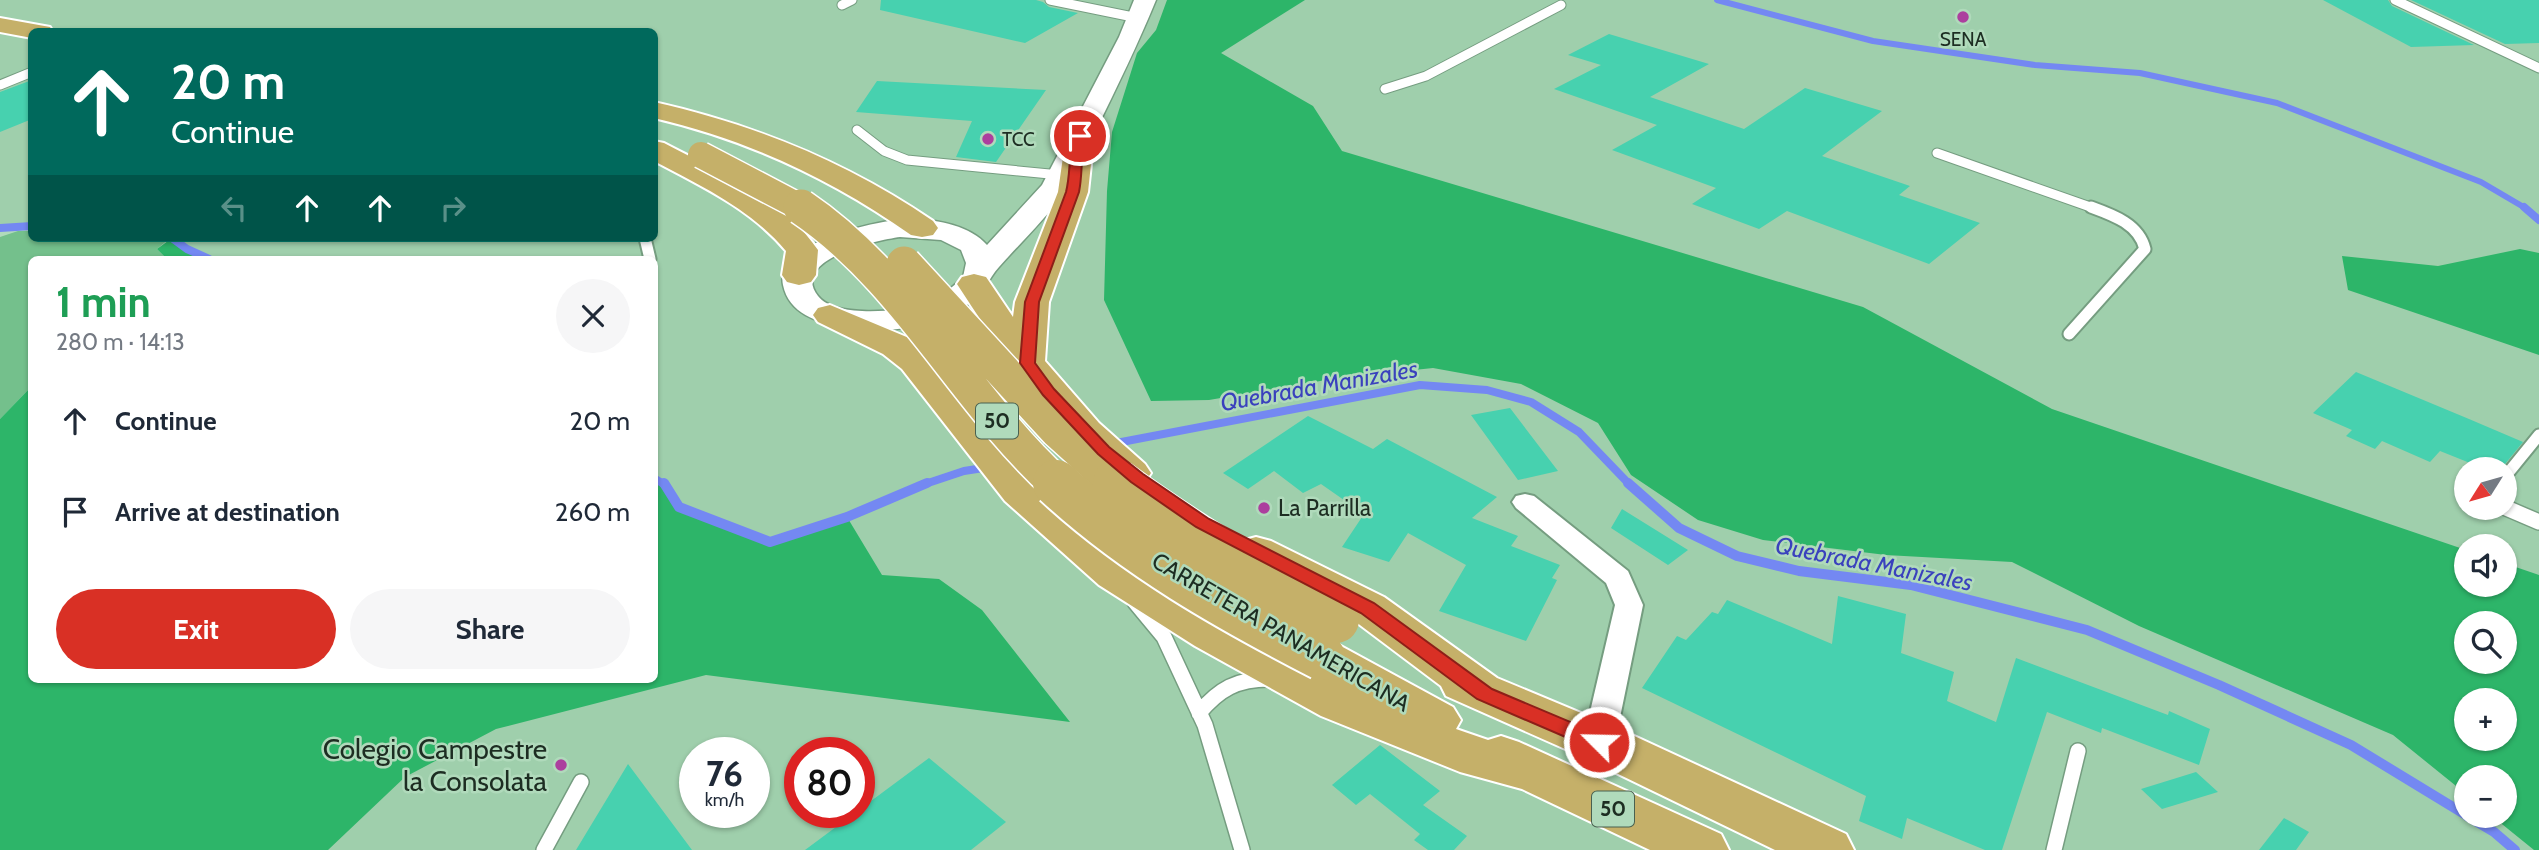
<!DOCTYPE html>
<html lang="en">
<head>
<meta charset="utf-8">
<style>
	body { margin:0; font-family:Cabin,sans-serif; background:#f6f6f7; color:#1f2937; height:100vh; display:flex; flex-direction:column; font-size:26px; white-space:nowrap }
	* { box-sizing:border-box; margin:0 }
	p { font-size:23px; color:#747a83 }
	.icon { flex:none; width:38px; height:38px; fill:none; stroke:currentColor; stroke-width:2; stroke-linecap:round; stroke-linejoin:round }
	.map { position:relative; flex:1; overflow:hidden }
	.drawer { position:absolute; left:28px; top:256px; width:630px; height:427px; display:flex; flex-direction:column; background:#fff; border-radius:10px; box-shadow:0 2px 5px #0004 }
	.drawer>* { flex:none }
	.hud { position:absolute; left:28px; top:28px; width:630px; height:214px; border-radius:10px; box-shadow:0 2px 5px #0004; background:#00695c; color:#fff; overflow:hidden }
	.needle { width:46px; rotate:233deg }
	.controls { position:absolute; left:2454px; top:457px; display:grid; gap:14px }
	.controls a { display:grid; place-items:center; width:63px; height:63px; border-radius:50%; background:#fff; box-shadow:0 2px 5px #0004; font-size:35px }
	.speed { position:absolute; left:679px; top:737px; display:flex; gap:14px; font-size:35px; font-weight:700; text-align:center }
	.speed>* { display:grid; place-content:center; width:91px; height:91px; border-radius:50%; background:#fff; box-shadow:0 2px 5px #0004; line-height:1 }
	.speed small { font-size:18px; font-weight:400 }
	.speed .limit { border:10px solid #d22; background:#fff; color:#111 }
	.pin { position:absolute; display:grid; place-items:center; width:60px; height:60px; color:#fff; margin:-30px; border:4px solid #fff; border-radius:50%; box-shadow:0 2px 7px #0007 }
	.me { position:absolute; width:77px; margin:-38px; rotate:293deg; stroke-linejoin:round; filter:drop-shadow(0 0 5px #0008) }
	.turn { display:flex; align-items:center; gap:24px; height:147px; padding:0 28px; font-size:32px }
	.turn .icon { width:91px; height:91px; stroke-width:2.5 }
	.turn b { display:block; font-size:49px; line-height:60px }
	.lanes { display:flex; align-items:center; height:66px; padding:0 28px; background:#0003; justify-content:center; gap:35px; direction:ltr }
	.lanes .off { opacity:.35 }
	.round { display:grid; place-items:center; flex:none; width:74px; height:74px; border-radius:37px; background:#f6f6f7 }
	.summary { display:flex; align-items:center; justify-content:space-between; height:119px; padding:0 28px }
	h1 { font-size:42px; font-weight:700; line-height:52px; color:#1e9e55 }
	.button { display:flex; gap:14px; margin-top:auto; padding:14px 28px }
	.button a { flex:1; height:80px; border-radius:42px; background:#d93025; color:#fff; font-size:28px; font-weight:700; line-height:80px; text-align:center }
	.button a+a { background:#f6f6f7; color:#1f2937 }
	ul { padding:0; list-style:none }
	li { display:flex; align-items:center; gap:21px; height:91px; padding:0 28px }
	li div { flex:1 }
	li b { display:block; font-size:26px }
	li em { font-style:normal }
	.map>svg:first-child { display:block }
	.built { fill:#9fcfac; fill-rule:evenodd }
	.green { fill:#74c08c }
	.forest { fill:#2db569; fill-rule:evenodd }
	.lines { fill:none; stroke-linecap:round; stroke-linejoin:round }
	.stream-far2 { stroke:#7488f2; stroke-width:6 }
	.stream-far1 { stroke:#7488f2; stroke-width:8 }
	.stream { stroke:#7488f2; stroke-width:10 }
	.building { fill:#47d1af }
	.lane-far2-casing { stroke:#759d80; stroke-width:11 }
	.lane-far1-casing { stroke:#759d80; stroke-width:15 }
	.lane-casing { stroke:#759d80; stroke-width:18 }
	.street-casing { stroke:#759d80; stroke-width:4 }
	.secondary-casing { stroke:#759d80; stroke-width:3 }
	.highway-casing { stroke:#fff; stroke-width:4 }
	.lane-far2 { stroke:#fff; stroke-width:9 }
	.lane-far1 { stroke:#fff; stroke-width:11 }
	.lane { stroke:#fff; stroke-width:15 }
	.street { fill:#fff; fill-rule:evenodd }
	.secondary { fill:#fff; fill-rule:evenodd }
	.highway { fill:#c5b069; fill-rule:evenodd }
	.highway-bridge-far2-casing { stroke:#fff; stroke-width:29; stroke-linecap:butt }
	.highway-bridge-far1-casing { stroke:#fff; stroke-width:38; stroke-linecap:butt }
	.highway-bridge-casing { stroke:#fff; stroke-width:50; stroke-linecap:butt }
	.highway-bridge-far2 { stroke:#c5b069; stroke-width:26 }
	.highway-bridge-far1 { stroke:#c5b069; stroke-width:35 }
	.highway-bridge { stroke:#c5b069; stroke-width:46 }
	.route { fill:#d93025; stroke:#8d1f18; stroke-width:2 }
	.poi-dot { fill:#ac3f9e; stroke:#b0dabb; stroke-width:2.5 }
	.labels { text-anchor:middle; stroke-width:5; stroke-linejoin:round; paint-order:stroke }
	.far-poi-label { font-size:19px; fill:#1d2d22; stroke:#b0dabb }
	.shield { fill:#b0dabb; stroke:#496150; stroke-width:2 }
	.shield-label { font-size:21px; font-weight:bold; fill:#1d2d22 }
	.poi-label { font-size:23px; fill:#1d2d22; stroke:#b0dabb; text-anchor:start }
	.street-label { font-size:23px; fill:#1d2d22; stroke:#b0dabb }
	.water-label { font-size:24px; font-style:italic; fill:#3a41bd; stroke:#b0dabb }
	.near-poi-label { font-size:28px; fill:#1d2d22; stroke:#b0dabb; text-anchor:end }
</style>
</head>
<body>
<div class="map">
<svg width="2539" height="850" viewBox="0 0 2539 850">
	<rect width="100%" height="100%" fill="#b0dabb"/>
	<path class="built" d="M0 0H2539V850H17L654 679 847 517 770 542 679 507 662 481 655 478 654 259H209L187 249 172 238H654V32H32L31 226 0 228ZM2466 469H2504V508H2466ZM2466 546H2504V584H2466ZM2466 623H2504V662H2466ZM2466 700H2504V738H2466ZM695 752H754V812H695ZM800 752H859V812H800ZM2466 777H2504V816H2466Z"/>
	<path class="green" d="M18 231H31L32 238H170L157 249 167 259H32L31 387 0 419V237Z"/>
	<path class="forest" d="M1167 0H1305L1221 53 1313 106 1342 151 1863 307 2052 409 2466 550V584H2504V563L2539 575V850H2534L2492 816H2504V777H2466V794L2393 735 2139 626 2012 562 1886 555 1763 540 1698 520 1631 475 1598 423 1521 384 1433 368 1338 378 1209 400 1151 401 1104 300 1107 191 1112 132 1137 53 1156 30ZM2504 623V662H2466V623ZM2504 700V738H2466V700Z
		M172 238 187 249 209 259H167L157 249Z
		M2520 249 2539 253V355L2348 290 2342 256 2438 266Z
		M31 387 32 679H654L655 478 662 481 680 507 770 542 847 517 882 575 939 579 982 610 1070 722 706 675 496 729 405 777 328 850H0V419Z"/>
	<g class="lines">
		<path class="stream-far2" d="M1717 0 1873 41 2035 65 2140 73 2277 103 2481 182 2527 209"/>
		<path class="stream-far1" d="M2524 207 2539 220
			M0 228 32 226
			M172 238 187 249 209 259
			M1111 444 1420 385 1487 390 1531 402 1579 432 1630 485
			M654 478 665 485
			M922 485 964 471 990 467"/>
		<path class="stream" d="M664 483 679 507 770 542 847 517 927 483
			M1628 483 1679 528 1737 556 1799 571 1911 585 2087 630 2219 685 2351 745 2466 815
			M2467 816 2494 832 2515 850"/>
	</g>
	<path class="building" d="M881 0H1036L1043 2 1049 7 1078 13 1025 43 880 10Z
		M2323 0H2388L2392 6 2474 45 2411 47Z
		M2411 0H2539V43L2505 44Z
		M1609 34 1709 64 1650 97 1744 129 1805 88 1882 111 1822 156 1910 186 1899 195 1980 223 1929 264 1787 211 1759 229 1692 204 1716 188 1612 150 1657 125 1554 89 1601 65 1568 55Z
		M32 80V119L0 132V92Z
		M877 81 1046 90 996 162 956 157 972 121 856 112Z
		M2356 372 2469 419 2523 442 2501 469H2485L2440 451 2430 462 2382 441 2375 449 2346 436 2352 430 2313 413Z
		M1510 408 1558 471 1518 480 1471 415Z
		M1308 416 1373 449 1387 439 1497 497 1472 518 1518 536 1511 546 1560 565 1552 578 1557 580 1526 641 1439 611 1466 565 1408 533 1389 562 1342 547 1364 514 1321 484 1303 493 1274 471 1248 489 1223 473Z
		M1622 509 1688 550 1668 565 1611 528Z
		M1838 596 1906 614 1901 653 1954 672 1947 701 1996 722 2016 658 2168 715 2169 711 2210 729 2199 765 2102 728 2101 733 2047 712 2002 850H1985L1907 818 1902 839 1859 821 1866 796 1642 688 1677 636 1686 640 1712 612 1718 614 1727 600 1832 644Z
		M1380 745 1440 791 1423 805 1467 836 1454 850H1428L1414 840 1420 834 1370 794 1356 805 1332 785Z
		M929 758 1006 822 971 850H805Z
		M628 764 692 850H576Z
		M2196 772 2218 792 2162 809 2141 789Z
		M2284 818 2309 832 2296 850H2259Z"/>
	<g class="lines">
		<g class="lane-far2-casing">
			<path id="lane-far2" d="M1050 0 1138 18
				M2395 0 2539 68
				M842 5 852 0
				M0 85 32 72
				M1385 89 1426 76 1561 5
				M857 130 884 151 907 160 1060 175
				M1937 153 2096 209"/>
		</g>
		<g class="lane-far1-casing">
			<path id="lane-far1" d="M645 238 650 259
				M2069 334 2145 249C2139 224 2113 215 2091 207
				M2504 478 2539 435"/>
		</g>
		<g class="lane-casing">
			<path id="lane" d="M2504 507 2539 522
				M1135 602 1164 637 1205 725 1242 850
				M1199 713C1219 689 1237 679 1269 679
				M544 850 581 782
				M2054 850 2078 751"/>
		</g>
		<g class="street-casing">
			<path id="street" d="M1525 494 1534 496 1628 571 1643 605 1615 742 1610 751 1599 754 1588 751 1583 742 1615 605 1606 583 1516 508 1512 502 1516 496Z"/>
		</g>
		<g class="secondary-casing">
			<path id="secondary" d="M1134 0H1156C1138 44 1117 87 1096 130 1086 150 1078 173 1065 191 1047 218 1021 242 999 267 988 279 985 293 970 303 935 328 885 335 843 327 817 322 789 314 783 285 774 245 870 222 898 220 926 217 968 223 987 245L1042 185 1119 37ZM900 237 941 240 961 250 966 263 963 277C951 289 939 298 923 304 900 312 835 318 818 296 789 259 878 240 900 237Z"/>
		</g>
		<g class="highway-casing">
			<path id="highway" d="M0 18 50 27 53 32H32V38L0 32Z
				M654 102C756 125 847 162 933 221L938 228 933 235 922 237 911 235C832 179 748 140 654 118Z
				M1080 128 1090 130 1094 136 1088 192 1049 302 1045 361 1099 423 1145 464 1151 473 1145 482 1131 486 1117 482C1052 424 1004 357 957 284L962 277 974 274 986 277 1013 317 1015 302 1058 192 1066 136 1070 130Z
				M654 141 664 143C719 172 782 197 818 250L816 275 811 282 799 285 787 282 782 275 786 251C751 209 701 186 654 161Z
				M830 305 909 338 928 353 1033 483 1131 563 1227 622 1301 661 1299 657 1305 645 1322 640 1339 645 1453 707 1461 720 1456 729 1488 740 1501 736 1519 742 1721 834 1729 850H1650L1522 789 1460 772 1321 716 1195 646 1099 585 1005 501 902 369 883 354 818 322 813 315 818 308Z
				M1256 537 1271 541 1384 597 1497 678 1617 728 1846 834 1854 850H1775L1581 756 1446 696 1441 686 1352 619 1241 561 1234 551 1241 541Z"/>
		</g>
		<use href="#lane-far2" class="lane-far2"/>
		<use href="#lane-far1" class="lane-far1"/>
		<use href="#lane" class="lane"/>
		<use href="#street" class="street"/>
		<use href="#secondary" class="secondary"/>
		<use href="#highway" class="highway"/>
		<g class="highway-bridge-far2-casing">
			<path id="highway-bridge-far2" d="M701 155 804 209"/>
		</g>
		<g class="highway-bridge-far1-casing">
			<path id="highway-bridge-far1" d="M801 207C908 279 964 400 1058 485
				M904 264 1057 430 1118 485"/>
		</g>
		<g class="highway-bridge-casing">
			<path id="highway-bridge" d="M1056 483C1135 556 1227 608 1322 657
				M1116 483C1186 534 1259 578 1336 620"/>
		</g>
		<use href="#highway-bridge-far2" class="highway-bridge-far2"/>
		<use href="#highway-bridge-far1" class="highway-bridge-far1"/>
		<use href="#highway-bridge" class="highway-bridge"/>
	</g>
	<path class="route" d="M1080 133 1086 136C1080 157 1083 172 1079 192L1039 302 1035 363 1054 389 1109 447 1143 474 1209 519 1374 603 1492 689 1606 737 1609 742 1606 748 1599 750 1591 748 1477 699 1361 613 1196 527 1131 482 1098 454 1043 395 1020 363 1025 302 1066 192C1071 172 1068 157 1074 136Z"/>
	<g class="poi-dot">
		<circle cx="1963" cy="17" r="7"/>
		<circle cx="988" cy="139" r="7"/>
		<circle cx="1264" cy="508" r="7"/>
		<circle cx="561" cy="765" r="7"/>
	</g>
	<g class="labels">
		<g class="far-poi-label">
			<text x="1963" y="46">SENA</text>
			<text x="1002" y="146" text-anchor="start">TCC</text>
		</g>
		<g class="shield">
			<rect x="976" y="403.5" width="42" height="35" rx="5"/>
			<rect x="1592" y="791.5" width="42" height="35" rx="5"/>
		</g>
		<g class="shield-label">
			<text x="997" y="428">50</text>
			<text x="1613" y="816">50</text>
		</g>
		<g class="poi-label">
			<text x="1278" y="516">La Parrilla</text>
		</g>
		<g class="street-label">
			<text transform="translate(1281 632) rotate(30)" y="8">CARRETERA PANAMERICANA</text>
		</g>
		<g class="water-label">
			<text transform="translate(1319 386) rotate(-10)" y="8">Quebrada Manizales</text>
			<text transform="translate(1874 564) rotate(11)" y="8">Quebrada Manizales</text>
		</g>
		<g class="near-poi-label">
			<text x="547" y="759">Colegio Campestre<tspan x="547" dy="32">la Consolata</tspan></text>
		</g>
	</g>
</svg>
<div class="controls">
<a><svg class="needle" viewBox="-14 -14 28 28"><path d="M0-13l5 13h-10z" fill="#e53935"/><path d="M0 13l5-13h-10z" fill="#747a83"/></svg></a>
<a><svg class="icon" aria-label="sound" viewBox="0 0 24 24"><path d="M4 9h4l5-4v14l-5-4H4zM17 9q2 3 0 6"/></svg></a>
<a><svg class="icon" aria-label="search" viewBox="0 0 24 24"><circle cx="10" cy="10" r="6"/><path d="M15 15l6 6"/></svg></a>
<a>+</a>
<a>−</a>
</div>
<div class="speed"><div>76<small>km/h</small></div><div class="limit">80</div></div>
<div class="pin" style="left:1080px;top:136px;background:#d93025"><svg class="icon" aria-label="arrive" viewBox="0 0 24 24"><path d="M6 21V4h12l-3 4 3 4H6"/></svg></div>
<svg class="me" style="left:1599px;top:742px" viewBox="-20 -20 40 40"><circle r="17" fill="#d93025" stroke="#fff" stroke-width="3"/><path d="M0-11L8 9 0 5-8 9z" fill="#fff"/></svg>
<div class="hud">
<div class="turn"><svg class="icon" aria-label="ahead" viewBox="0 0 24 24"><path d="M12 20V5M6 11l6-6 6 6"/></svg><div><b>20 m</b>Continue</div></div>
<div class="lanes"><svg class="icon off" aria-label="left" viewBox="0 0 24 24"><path d="M17 20v-9H6M10 6l-5 5 5 5"/></svg><svg class="icon" aria-label="ahead" viewBox="0 0 24 24"><path d="M12 20V5M6 11l6-6 6 6"/></svg><svg class="icon" aria-label="ahead" viewBox="0 0 24 24"><path d="M12 20V5M6 11l6-6 6 6"/></svg><svg class="icon off" aria-label="right" viewBox="0 0 24 24"><path d="M7 20v-9h11M14 6l5 5-5 5"/></svg></div>
</div>
<section class="drawer">
<div class="summary"><div><h1>1 min</h1><p>280 m · 14:13</p></div><a class="round"><svg class="icon" aria-label="close" viewBox="0 0 24 24"><path d="M6 6l12 12M18 6L6 18"/></svg></a></div>
<ul>
<li><svg class="icon" aria-label="ahead" viewBox="0 0 24 24"><path d="M12 20V5M6 11l6-6 6 6"/></svg><div><b>Continue</b></div><em>20 m</em></li>
<li><svg class="icon" aria-label="arrive" viewBox="0 0 24 24"><path d="M6 21V4h12l-3 4 3 4H6"/></svg><div><b>Arrive at destination</b></div><em>260 m</em></li>
</ul>
<div class="button"><a>Exit</a><a>Share</a></div>
</section>
</div>
</body>
</html>
